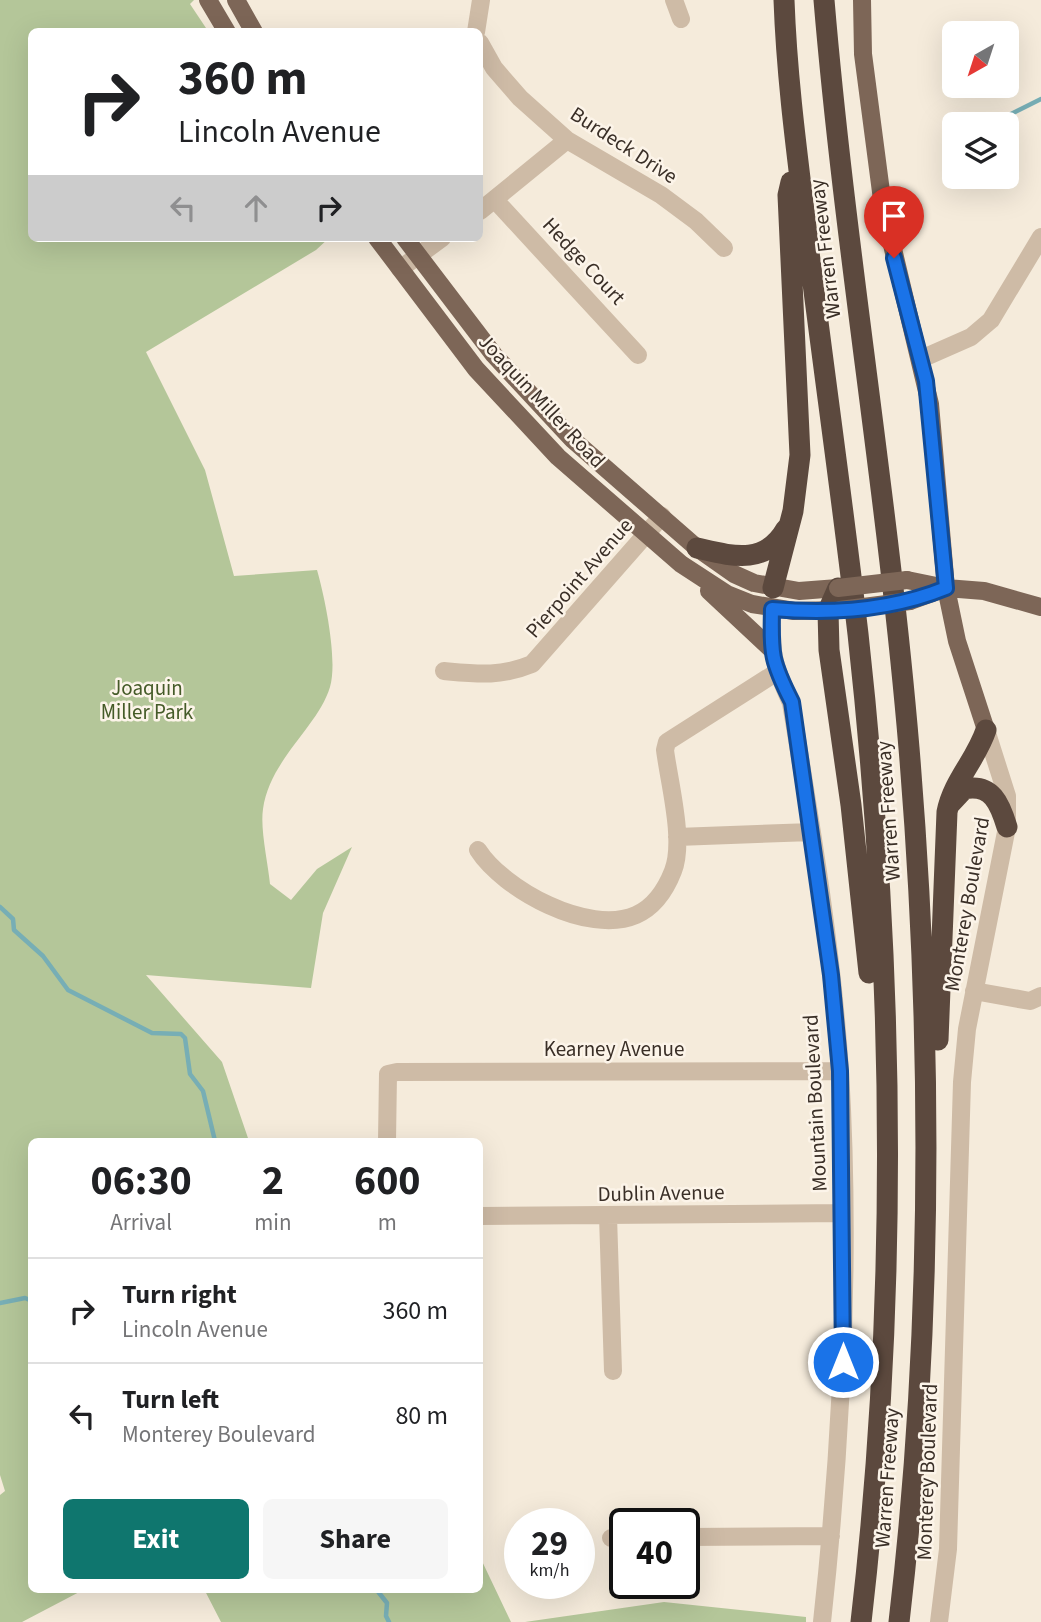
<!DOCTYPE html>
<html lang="en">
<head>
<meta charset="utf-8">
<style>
	body { margin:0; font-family:"Source Sans 3",sans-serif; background:#f6f6f6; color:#202124; height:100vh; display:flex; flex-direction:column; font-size:26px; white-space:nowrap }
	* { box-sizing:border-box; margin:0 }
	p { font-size:23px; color:#757577 }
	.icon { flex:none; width:38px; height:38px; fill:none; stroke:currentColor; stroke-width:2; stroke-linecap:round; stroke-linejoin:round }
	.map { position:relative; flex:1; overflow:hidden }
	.details { position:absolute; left:28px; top:1138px; width:455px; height:455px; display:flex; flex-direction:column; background:#fff; border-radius:10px; box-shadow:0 7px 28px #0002 }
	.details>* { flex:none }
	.top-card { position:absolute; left:28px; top:28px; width:455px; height:214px; border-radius:10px; box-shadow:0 7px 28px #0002; background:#fff; color:#202124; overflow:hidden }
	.needle { width:46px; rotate:219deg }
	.fabs { position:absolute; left:942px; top:21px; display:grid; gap:14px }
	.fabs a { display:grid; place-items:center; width:77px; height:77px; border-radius:10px; background:#fff; box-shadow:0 7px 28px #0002; font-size:35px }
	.speed { position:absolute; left:504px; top:1508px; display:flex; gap:14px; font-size:35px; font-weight:700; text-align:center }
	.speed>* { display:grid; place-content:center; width:91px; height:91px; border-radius:50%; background:#fff; box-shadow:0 7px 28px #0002; line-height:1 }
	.speed small { font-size:18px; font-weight:400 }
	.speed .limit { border:4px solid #111; border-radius:10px; background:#fff; color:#111 }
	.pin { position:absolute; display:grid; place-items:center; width:60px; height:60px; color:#fff; margin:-72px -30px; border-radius:50% 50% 50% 0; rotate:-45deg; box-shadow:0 0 7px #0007 }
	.pin .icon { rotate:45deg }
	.me { position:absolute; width:77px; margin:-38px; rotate:0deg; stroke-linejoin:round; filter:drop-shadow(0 0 5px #0008) }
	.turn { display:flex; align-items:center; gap:24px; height:147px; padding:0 35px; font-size:32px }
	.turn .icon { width:91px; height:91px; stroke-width:2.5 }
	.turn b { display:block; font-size:49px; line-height:60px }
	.lanes { display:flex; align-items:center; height:66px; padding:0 35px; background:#0003; justify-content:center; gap:35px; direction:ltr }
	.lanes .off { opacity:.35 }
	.eta { display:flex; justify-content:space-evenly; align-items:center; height:119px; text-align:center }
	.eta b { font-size:42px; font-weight:700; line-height:49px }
	.button { display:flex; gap:14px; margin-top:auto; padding:14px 35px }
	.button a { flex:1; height:80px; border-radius:10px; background:#0f766e; color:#fff; font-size:28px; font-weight:700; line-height:80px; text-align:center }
	.button a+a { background:#f6f6f6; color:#202124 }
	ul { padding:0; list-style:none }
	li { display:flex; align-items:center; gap:21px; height:105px; padding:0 35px; border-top:2px solid #e0e0e0 }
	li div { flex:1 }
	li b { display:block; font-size:26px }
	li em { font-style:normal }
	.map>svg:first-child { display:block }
	.green { fill:#b4c699 }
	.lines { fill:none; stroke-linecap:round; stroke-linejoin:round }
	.stream { stroke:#77aeb5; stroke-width:4.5 }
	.minor { stroke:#cebba6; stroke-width:18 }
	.major { stroke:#7d6657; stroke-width:18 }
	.highway { stroke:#5c493e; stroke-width:21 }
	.major-bridge { stroke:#7d6657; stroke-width:18 }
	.route-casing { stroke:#114b97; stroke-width:18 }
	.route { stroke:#1a73e8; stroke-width:12 }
	.labels { text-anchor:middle; stroke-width:5; stroke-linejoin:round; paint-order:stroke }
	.street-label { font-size:21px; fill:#3a2f27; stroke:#fcf4e9 }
	.park-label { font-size:21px; fill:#455b28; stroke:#fcf4e9 }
</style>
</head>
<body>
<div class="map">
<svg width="1041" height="1622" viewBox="0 0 1041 1622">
	<rect width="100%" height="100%" fill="#f5ebdb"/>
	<path class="green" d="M0 0H194L190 4 208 31 32 32V238H329L316 250 146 352 205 470 234 576 317 570C325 598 338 660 330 687 318 727 270 759 263 809 260 829 268 863 270 884L291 900 317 869 352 847 323 913 311 988 146 975 222 1062 249 1141H32V1589H85L22 1622H0V1495L5 1491 0 1475Z
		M480 1557 511 1622H221L204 1589H480Z
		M664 1602 806 1617V1622H525Z"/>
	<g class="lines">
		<path class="stream" d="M1007 116 1041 99
			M0 907 13 919 14 930 43 956 68 990 152 1033 181 1034 185 1038 190 1074 203 1091 215 1141
			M0 1303 25 1298 32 1301
			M376 1589 387 1603 386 1616 389 1622"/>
		<path class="minor" d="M674 0 681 19
			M476 32 481 0
			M480 43 494 68 520 98 567 140 661 195 696 221 724 248
			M495 200 638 355
			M480 211 567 140
			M400 269 442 238
			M921 359 971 337 991 320 1041 237
			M772 609C771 654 772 661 791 703 811 824 832 947 840 1071 851 1254 842 1440 822 1622
			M444 671C477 674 501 677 532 664L662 516
			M677 837 812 832
			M478 850C503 889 588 936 636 915 654 907 666 889 673 871 685 841 669 782 665 750L667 742 777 672
			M974 991 1030 1001 1041 996
			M387 1141 388 1074 397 1072 840 1071
			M480 1216 843 1213
			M608 1216 613 1371
			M684 1537 831 1536
			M611 1538H625
			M939 1622 948 1549 962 1082 967 1029 1007 827V796L986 730"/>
		<path class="major" d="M208 0 227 32
			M236 0 254 32
			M862 0 863 54 883 207 930 404 946 588 957 641 986 730
			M377 238 476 369 558 457 681 564 727 594 752 604 794 611 840 610
			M405 238 494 355 572 439 697 548 734 574 754 583 799 591 838 588
			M907 580 946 588 984 591 1041 607
			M709 591 770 648
			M910 601 946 588"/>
		<path class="highway" d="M784 0C787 85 799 168 809 252 825 379 843 506 858 634 894 960 899 1296 861 1622
			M824 0C845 250 888 498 909 748 933 1038 933 1333 899 1622
			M697 548C732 556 765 566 786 529
			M773 588 793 511 800 455 788 195 791 182
			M838 588 828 611 829 650 851 805 869 973
			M950 804 964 789C992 783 1000 804 1007 827
			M938 1040 947 812C953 781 976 760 986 730"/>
		<path class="major-bridge" d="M838 588 907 580
			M840 610 910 601"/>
	</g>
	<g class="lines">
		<g class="route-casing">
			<path id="route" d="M843 1362 840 1071 831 975 792 702C771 661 771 654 772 609 829 614 892 610 946 588L926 381 894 258"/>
		</g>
		<use href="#route" class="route"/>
	</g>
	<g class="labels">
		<g class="street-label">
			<text transform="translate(624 145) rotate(33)" y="7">Burdeck Drive</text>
			<text transform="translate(825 249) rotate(-97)" y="7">Warren Freeway</text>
			<text transform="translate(584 261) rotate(47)" y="7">Hedge Court</text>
			<text transform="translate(542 401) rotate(47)" y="7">Joaquin Miller Road</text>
			<text transform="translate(579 578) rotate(-49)" y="7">Pierpoint Avenue</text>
			<text transform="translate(888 811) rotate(-94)" y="7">Warren Freeway</text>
			<text transform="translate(967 904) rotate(-80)" y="7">Monterey Boulevard</text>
			<text x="614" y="1056">Kearney Avenue</text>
			<text transform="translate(815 1103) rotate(-93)" y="7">Mountain Boulevard</text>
			<text transform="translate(661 1193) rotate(-1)" y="7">Dublin Avenue</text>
			<text transform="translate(927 1472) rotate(-88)" y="7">Monterey Boulevard</text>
			<text transform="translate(887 1478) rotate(-86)" y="7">Warren Freeway</text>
		</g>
		<g class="park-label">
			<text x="147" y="695">Joaquin<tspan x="147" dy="24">Miller Park</tspan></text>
		</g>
	</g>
</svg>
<div class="fabs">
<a><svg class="needle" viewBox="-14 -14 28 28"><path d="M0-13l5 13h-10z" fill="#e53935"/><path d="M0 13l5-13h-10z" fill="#757577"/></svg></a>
<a><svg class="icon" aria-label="layers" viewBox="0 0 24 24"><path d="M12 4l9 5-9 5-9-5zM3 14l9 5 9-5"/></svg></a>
</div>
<div class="speed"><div>29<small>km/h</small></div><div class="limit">40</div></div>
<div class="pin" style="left:894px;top:258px;background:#d93025"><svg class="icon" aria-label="arrive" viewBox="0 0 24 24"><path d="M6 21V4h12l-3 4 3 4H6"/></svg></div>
<svg class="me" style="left:843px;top:1362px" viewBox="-20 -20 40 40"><circle r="17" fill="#1a73e8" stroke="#fff" stroke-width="3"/><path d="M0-11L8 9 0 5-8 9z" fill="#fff"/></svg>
<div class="top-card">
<div class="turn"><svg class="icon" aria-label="right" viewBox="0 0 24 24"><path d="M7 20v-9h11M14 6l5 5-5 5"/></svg><div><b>360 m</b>Lincoln Avenue</div></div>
<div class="lanes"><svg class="icon off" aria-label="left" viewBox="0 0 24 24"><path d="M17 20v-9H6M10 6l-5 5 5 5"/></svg><svg class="icon off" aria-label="ahead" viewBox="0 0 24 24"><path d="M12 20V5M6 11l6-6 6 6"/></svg><svg class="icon" aria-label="right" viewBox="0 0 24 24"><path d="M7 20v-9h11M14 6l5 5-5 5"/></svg></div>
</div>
<section class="details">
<div class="eta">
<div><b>06:30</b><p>Arrival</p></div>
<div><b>2</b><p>min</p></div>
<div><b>600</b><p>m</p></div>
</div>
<ul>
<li><svg class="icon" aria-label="right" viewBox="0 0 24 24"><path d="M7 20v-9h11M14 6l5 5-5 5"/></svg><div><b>Turn right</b><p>Lincoln Avenue</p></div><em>360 m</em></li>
<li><svg class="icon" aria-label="left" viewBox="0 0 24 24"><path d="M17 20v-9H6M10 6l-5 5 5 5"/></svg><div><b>Turn left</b><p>Monterey Boulevard</p></div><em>80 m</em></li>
</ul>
<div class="button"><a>Exit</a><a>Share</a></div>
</section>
</div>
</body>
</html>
